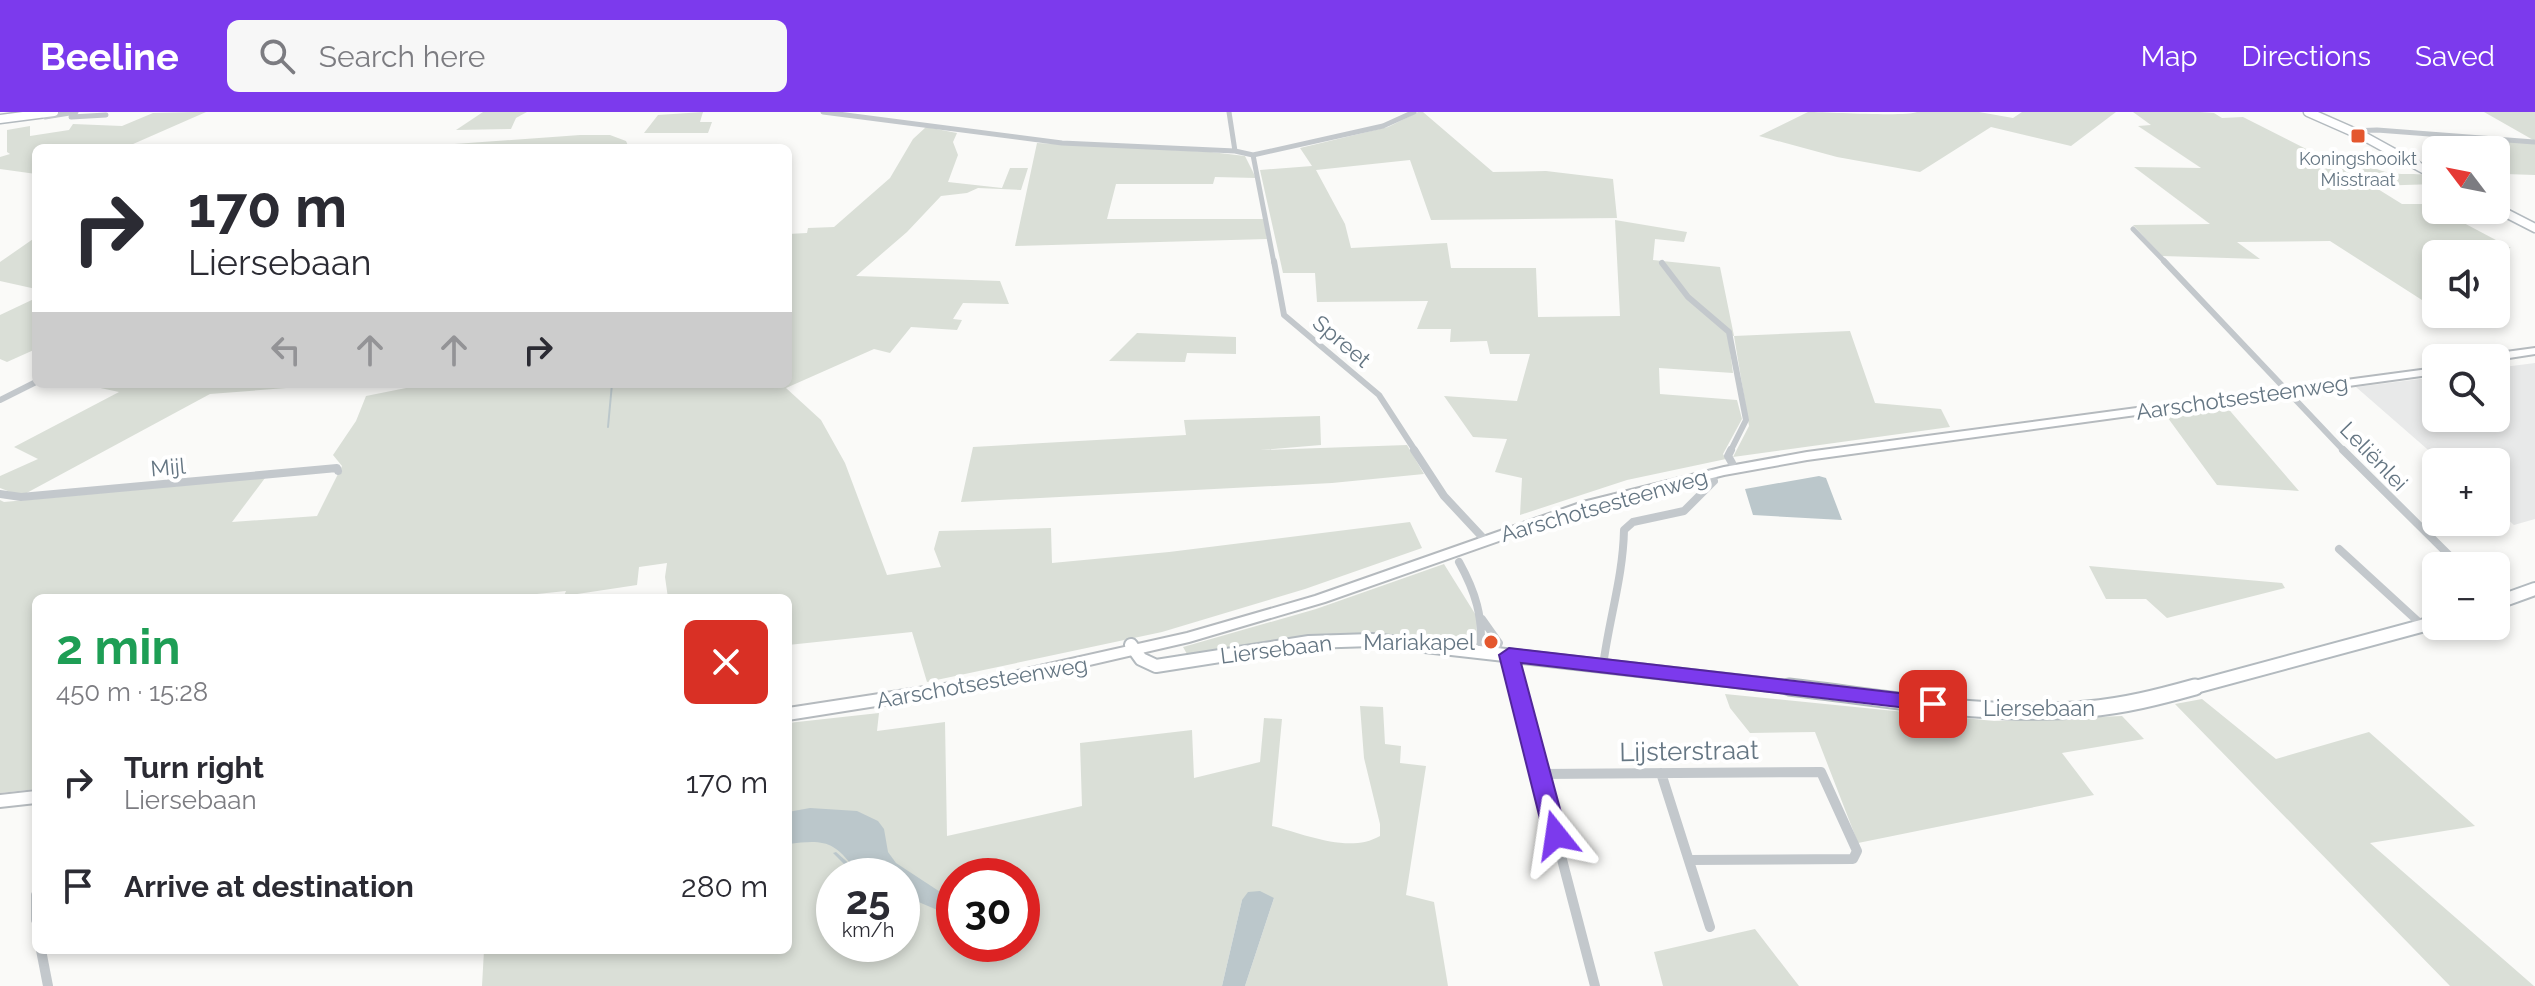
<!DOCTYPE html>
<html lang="en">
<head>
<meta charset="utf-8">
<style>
	body { margin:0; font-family:Raleway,sans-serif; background:#f7f7f7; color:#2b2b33; height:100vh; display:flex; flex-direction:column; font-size:30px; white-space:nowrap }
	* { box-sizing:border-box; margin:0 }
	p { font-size:26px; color:#7c7c81 }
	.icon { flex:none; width:44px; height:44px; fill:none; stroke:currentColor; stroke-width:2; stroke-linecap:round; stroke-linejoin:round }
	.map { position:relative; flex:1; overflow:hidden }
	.sheet { position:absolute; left:32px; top:482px; width:760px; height:360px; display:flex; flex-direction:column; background:#fff; border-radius:12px; box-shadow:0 4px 12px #0003 }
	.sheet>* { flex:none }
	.banner { position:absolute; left:32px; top:32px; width:760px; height:244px; border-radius:12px; box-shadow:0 4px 12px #0003; background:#fff; color:#2b2b33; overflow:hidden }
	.needle { width:52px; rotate:302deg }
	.buttons { position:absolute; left:2422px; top:24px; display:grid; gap:16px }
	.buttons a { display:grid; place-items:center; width:88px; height:88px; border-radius:12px; background:#fff; box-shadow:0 4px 12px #0003; font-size:40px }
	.speed { position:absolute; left:816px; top:746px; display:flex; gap:16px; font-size:40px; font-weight:700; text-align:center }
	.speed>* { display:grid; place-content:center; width:104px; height:104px; border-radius:50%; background:#fff; box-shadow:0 4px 12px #0003; line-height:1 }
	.speed small { font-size:20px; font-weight:400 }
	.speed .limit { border:12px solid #d22; background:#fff; color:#111 }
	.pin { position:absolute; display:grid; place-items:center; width:68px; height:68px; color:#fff; margin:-34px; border-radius:16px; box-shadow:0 4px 12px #0006 }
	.me { position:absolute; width:88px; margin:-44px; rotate:345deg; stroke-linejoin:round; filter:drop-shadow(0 0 6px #0008) }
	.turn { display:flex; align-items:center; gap:28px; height:168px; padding:0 24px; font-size:36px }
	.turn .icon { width:104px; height:104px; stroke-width:2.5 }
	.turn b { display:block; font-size:56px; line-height:68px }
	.lanes { display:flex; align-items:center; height:76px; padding:0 24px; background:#0003; justify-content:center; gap:40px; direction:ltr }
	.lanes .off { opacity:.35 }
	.round { display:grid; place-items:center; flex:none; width:84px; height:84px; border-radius:12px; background:#f7f7f7 }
	.summary { display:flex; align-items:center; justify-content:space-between; height:136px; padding:0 24px }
	h1 { font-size:48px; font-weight:700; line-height:60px; color:#1e9e55 }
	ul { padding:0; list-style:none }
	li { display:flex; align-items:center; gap:24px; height:104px; padding:0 24px }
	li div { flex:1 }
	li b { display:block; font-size:30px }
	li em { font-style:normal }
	header { display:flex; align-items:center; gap:48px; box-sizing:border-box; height:112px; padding:0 40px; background:#7c3aed; color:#fff }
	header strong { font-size:38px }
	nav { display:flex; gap:44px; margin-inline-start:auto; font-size:28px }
	.search { width:560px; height:72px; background:#f7f7f7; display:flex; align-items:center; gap:20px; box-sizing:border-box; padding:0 28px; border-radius:12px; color:#7c7c81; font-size:30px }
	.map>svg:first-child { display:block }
	.built { fill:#e8e9e9 }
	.green { fill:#dadfd7; fill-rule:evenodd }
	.water { fill:#bbc7cb }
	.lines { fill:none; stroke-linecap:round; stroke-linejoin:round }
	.stream { stroke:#bbc7cb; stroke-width:2 }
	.secondary-far2-casing { stroke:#b3babf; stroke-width:11 }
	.secondary-far1-casing { stroke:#b3babf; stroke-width:16 }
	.secondary-casing { stroke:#b3babf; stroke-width:19 }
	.primary-casing { stroke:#b5babe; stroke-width:4 }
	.street-far3 { stroke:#c3c8cc; stroke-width:5 }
	.street-far2 { stroke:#c3c8cc; stroke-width:6 }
	.street-far1 { stroke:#c3c8cc; stroke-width:8 }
	.street { stroke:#c3c8cc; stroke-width:10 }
	.secondary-far2 { stroke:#fff; stroke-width:8 }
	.secondary-far1 { stroke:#fff; stroke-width:12 }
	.secondary { stroke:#fff; stroke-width:15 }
	.primary { fill:#fff; fill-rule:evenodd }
	.route { fill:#7c3aed; stroke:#51269a; stroke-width:2 }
	.poi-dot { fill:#e4572e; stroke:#fff; stroke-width:3 }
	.labels { text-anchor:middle; stroke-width:8; stroke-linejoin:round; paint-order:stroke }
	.far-poi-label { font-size:18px; fill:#657683; stroke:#fff }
	.street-label { font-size:22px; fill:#657683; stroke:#fff }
	.poi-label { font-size:22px; fill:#657683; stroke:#fff; text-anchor:end }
	.near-street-label { font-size:26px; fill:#657683; stroke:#fff }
</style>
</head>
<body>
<header>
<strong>Beeline</strong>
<div class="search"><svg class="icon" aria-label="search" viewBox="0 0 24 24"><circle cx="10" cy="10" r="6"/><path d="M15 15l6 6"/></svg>Search here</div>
<nav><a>Map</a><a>Directions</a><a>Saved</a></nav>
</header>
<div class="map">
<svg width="2535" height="874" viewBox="0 0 2535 874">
	<rect width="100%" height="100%" fill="#fafaf8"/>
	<path class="built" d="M2535 251V407L2514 413 2496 397V350H2442L2356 275 2436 265V306H2496V256Z"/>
	<path class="green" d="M195 0H206L124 36H36V62L0 57V45L10 42 7 40V18L30 14V24L69 18 73 12 122 14 153 1Z
		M483 0H527L516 6 511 17 456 18Z
		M703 0 700 10H712L708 21H644L658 3Z
		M1418 0H1423L1493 60 1546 59 1613 67 1617 106 1431 108 1410 48 1316 58 1345 112 1351 136 1447 131 1451 156H1536L1538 205 1620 204 1615 108 1687 120 1684 130 1655 127 1653 148 1720 155 1734 224 1850 219 1875 291 1941 297 1950 315 1733 345 1749 314 1734 224 1728 223 1733 261 1659 256 1660 282 1737 288 1742 307 1723 342 1726 347 1627 368 1520 403 1522 366 1495 360 1507 327 1473 325 1444 284 1517 289 1530 242H1490L1487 229 1450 230 1451 217H1417L1428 189 1317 190 1315 161H1283L1260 58 1312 54 1300 36 1388 15Z
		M1808 0C1828 0 1906 5 1917 0H1979L2013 6 2022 0H2116L2071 34 1991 15 1920 60 1837 45 1759 24Z
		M2133 0H2200L2214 1 2222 6 2243 5 2320 44 2392 42 2411 53 2371 54C2397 69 2416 56 2436 67V72L2373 74 2402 92H2428L2511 136 2444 138 2450 142H2436V197L2330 129 2237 130 2260 147 2162 144 2133 113 2210 112 2134 55 2201 56 2138 14 2151 13Z
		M2484 0H2535V29Z
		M926 15 957 21 953 30 958 43 948 70 1002 76 1010 56H1028L1021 78 978 76 967 81 941 84 907 120 856 164 1000 169 1009 192 963 191 953 207 962 208 957 218 911 215 890 241 874 237 786 276 821 308 845 351 887 463 941 455 934 437 939 419 1051 416 1052 451 1169 440 1410 410 1422 436 1305 477 1162 520 927 570 912 520 788 533V486H668L665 465 667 451 639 455 637 473 564 484 566 479 499 486H36V677L0 681V388L4 390 265 366 232 410 317 404 342 354 333 343 356 309 366 284 426 272H788V122L807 121 808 116 834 115 890 66 913 27Z
		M580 23H610L626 29 629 36H399Z
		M2445 26 2535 30V63L2505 62 2496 56V38H2466Z
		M1037 31 1211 40 1245 44 1256 66 1215 65 1213 72H1116L1107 107H1264L1267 127 1015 134Z
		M36 125V177L0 169V150Z
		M36 186V237L7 250 0 247V203Z
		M1137 221 1236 225V242L1187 241 1185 250 1109 249Z
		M95 272H338L210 282 21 384 0 376V364L38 347 14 335 119 280 91 274Z
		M2225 293 2299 379 2217 373 2165 302Z
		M1320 304 1321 333 1260 338 1407 333 1424 362 1332 371 961 390 973 335 1186 323 1184 308Z
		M1444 452 1477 505 1476 534 1352 521 1303 524 1187 542 1183 535 1316 497Z
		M2089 454 2282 471 2285 476 2167 506 2146 487H2106Z
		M1725 582 1994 609 2122 604 2144 627 2062 641 2094 683 1858 731 1815 620 1750 621 1730 596Z
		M2202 587 2276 647 2369 620 2475 714 2370 731 2534 874H2450L2175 592Z
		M1360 594 1383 595 1385 632 1401 634 1400 651 1426 654 1406 783 1434 790 1448 874H1245L1274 786 1242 788 1222 874H482L484 838H788V611L879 601 877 619 945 610 947 724 1082 694 1080 631 1192 618 1194 666 1260 650 1264 606 1282 607 1272 714C1305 722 1349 742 1380 724V712L1364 646ZM834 764H902V832H834ZM954 764H1022V832H954Z
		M1755 817 1799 874H1663L1654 840Z"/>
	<path class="water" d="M1819 364 1826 366 1842 408 1753 403 1745 377Z
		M810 696 857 699 878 709 884 717 888 740 896 751 954 789V805L902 783V764H856L833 741 836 740 853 755C833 728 822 728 788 732V700Z
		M1260 779 1274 786 1245 874H1222L1242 788 1248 780Z"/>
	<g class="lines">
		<path class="stream" d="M608 315 612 272"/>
		<g class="secondary-far2-casing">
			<path id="secondary-far2" d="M2308 0 2367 26 2436 64
				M0 7 54 0
				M2496 96 2535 116"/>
		</g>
		<g class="secondary-far1-casing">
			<path id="secondary-far1" d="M2496 491 2535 477
				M1131 533 1141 547 1156 554 1309 530 1372 528 1806 577
				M2188 577 2436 510"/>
		</g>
		<g class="secondary-casing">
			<path id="secondary" d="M1789 575C1887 586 1988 606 2087 597 2124 594 2159 585 2195 575"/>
		</g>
		<g class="primary-casing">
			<path id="primary" d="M2535 236V242L2496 248V246H2478L2484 243Z
				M2436 256V262L1807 348 1724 363 1593 396 1325 490 1189 530 990 576 788 608V596L990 565 1187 521 1315 484 1583 390 1724 355 1807 340Z
				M36 679V691L0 695V683Z"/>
		</g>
		<path class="street-far3" d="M823 0 1062 31 1235 39 1253 43 1383 14 1414 0
			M1229 0 1235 39
			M45 5 76 0
			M71 5 106 3
			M2351 19 2377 18 2534 30
			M1253 43 1274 151
			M2133 117 2166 151"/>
		<path class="street-far2" d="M1274 149 1284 203 1379 283 1416 340
			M2164 149 2345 340
			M1662 151 1688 185 1729 220 1746 308 1730 340
			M0 288 36 270"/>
		<path class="street-far1" d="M1414 338 1444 384 1485 428
			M1731 338 1728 344 1732 351
			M2343 338 2460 454
			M0 382 21 385 337 356 338 359
			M2339 437 2423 514
			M1459 450C1475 479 1484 506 1480 539
			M2496 477 2511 485
			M1482 507 1499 531 1495 540
			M1509 543 1518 577
			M1603 554C1609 507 1623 465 1624 418L1633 410 1684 399 1714 369 1710 361"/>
		<path class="street" d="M1517 575 1595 874
			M1661 661 1710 815
			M1540 662 1821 660 1857 739 1853 747 1690 748
			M36 783V808
			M41 838 48 874"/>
		<use href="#secondary-far2" class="secondary-far2"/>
		<use href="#secondary-far1" class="secondary-far1"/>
		<use href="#secondary" class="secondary"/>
		<use href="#primary" class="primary"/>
	</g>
	<path class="route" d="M1509 536 1933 585 1940 587 1943 592 1940 597 1933 599 1521 551 1567 723 1564 729 1556 731 1547 729 1544 723 1499 543Z"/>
	<g class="poi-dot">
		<rect x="2350" y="16" width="16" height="16" rx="4"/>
		<circle cx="1491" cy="530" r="8"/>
	</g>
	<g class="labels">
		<g class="far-poi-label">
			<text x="2358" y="53">Koningshooikt<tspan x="2358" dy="21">Misstraat</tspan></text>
		</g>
		<g class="street-label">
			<text transform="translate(1342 229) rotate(40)" y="8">Spreet</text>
			<text transform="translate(2242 285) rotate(-8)" y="8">Aarschotsesteenweg</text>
			<text transform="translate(2374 344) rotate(46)" y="8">Leliënlei</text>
			<text transform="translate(168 355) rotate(-5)" y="8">Mijl</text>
			<text transform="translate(1604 393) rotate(-16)" y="8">Aarschotsesteenweg</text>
			<text transform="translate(1276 537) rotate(-7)" y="8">Liersebaan</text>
			<text transform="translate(982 570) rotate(-10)" y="8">Aarschotsesteenweg</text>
			<text x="2039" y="604">Liersebaan</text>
		</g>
		<g class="poi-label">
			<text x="1475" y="538">Mariakapel</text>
		</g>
		<g class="near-street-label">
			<text transform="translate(1689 639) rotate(-1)" y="9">Lijsterstraat</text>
		</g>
	</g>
</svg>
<div class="buttons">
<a><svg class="needle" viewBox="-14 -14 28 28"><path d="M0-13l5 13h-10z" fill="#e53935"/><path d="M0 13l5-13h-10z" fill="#7c7c81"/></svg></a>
<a><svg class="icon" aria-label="sound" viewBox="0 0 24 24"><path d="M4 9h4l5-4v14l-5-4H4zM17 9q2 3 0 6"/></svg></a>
<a><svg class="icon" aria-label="search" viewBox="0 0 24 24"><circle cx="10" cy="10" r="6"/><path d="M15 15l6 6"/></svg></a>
<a>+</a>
<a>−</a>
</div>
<div class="speed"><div>25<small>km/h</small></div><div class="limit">30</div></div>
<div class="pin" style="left:1933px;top:592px;background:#d93025"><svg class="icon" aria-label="arrive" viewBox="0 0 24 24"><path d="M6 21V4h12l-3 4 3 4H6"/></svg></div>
<svg class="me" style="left:1556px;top:723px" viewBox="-20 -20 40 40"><path d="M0-17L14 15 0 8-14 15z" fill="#7c3aed" stroke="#fff" stroke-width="4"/></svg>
<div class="banner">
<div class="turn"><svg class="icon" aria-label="right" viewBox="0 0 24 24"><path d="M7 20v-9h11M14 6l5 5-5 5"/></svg><div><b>170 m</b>Liersebaan</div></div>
<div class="lanes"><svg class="icon off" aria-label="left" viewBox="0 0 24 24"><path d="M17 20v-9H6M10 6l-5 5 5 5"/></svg><svg class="icon off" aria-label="ahead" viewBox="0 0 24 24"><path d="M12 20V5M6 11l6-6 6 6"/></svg><svg class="icon off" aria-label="ahead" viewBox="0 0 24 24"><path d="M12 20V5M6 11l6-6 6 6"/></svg><svg class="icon" aria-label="right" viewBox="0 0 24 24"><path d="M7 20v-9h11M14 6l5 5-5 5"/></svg></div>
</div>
<section class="sheet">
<div class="summary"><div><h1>2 min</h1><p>450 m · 15:28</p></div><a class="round" style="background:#d93025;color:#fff"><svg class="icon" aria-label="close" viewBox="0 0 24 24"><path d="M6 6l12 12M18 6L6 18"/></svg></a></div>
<ul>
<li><svg class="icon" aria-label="right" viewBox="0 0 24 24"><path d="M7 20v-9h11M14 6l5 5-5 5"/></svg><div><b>Turn right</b><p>Liersebaan</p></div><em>170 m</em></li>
<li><svg class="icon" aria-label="arrive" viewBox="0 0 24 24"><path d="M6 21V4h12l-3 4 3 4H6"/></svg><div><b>Arrive at destination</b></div><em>280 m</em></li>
</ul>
</section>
</div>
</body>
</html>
